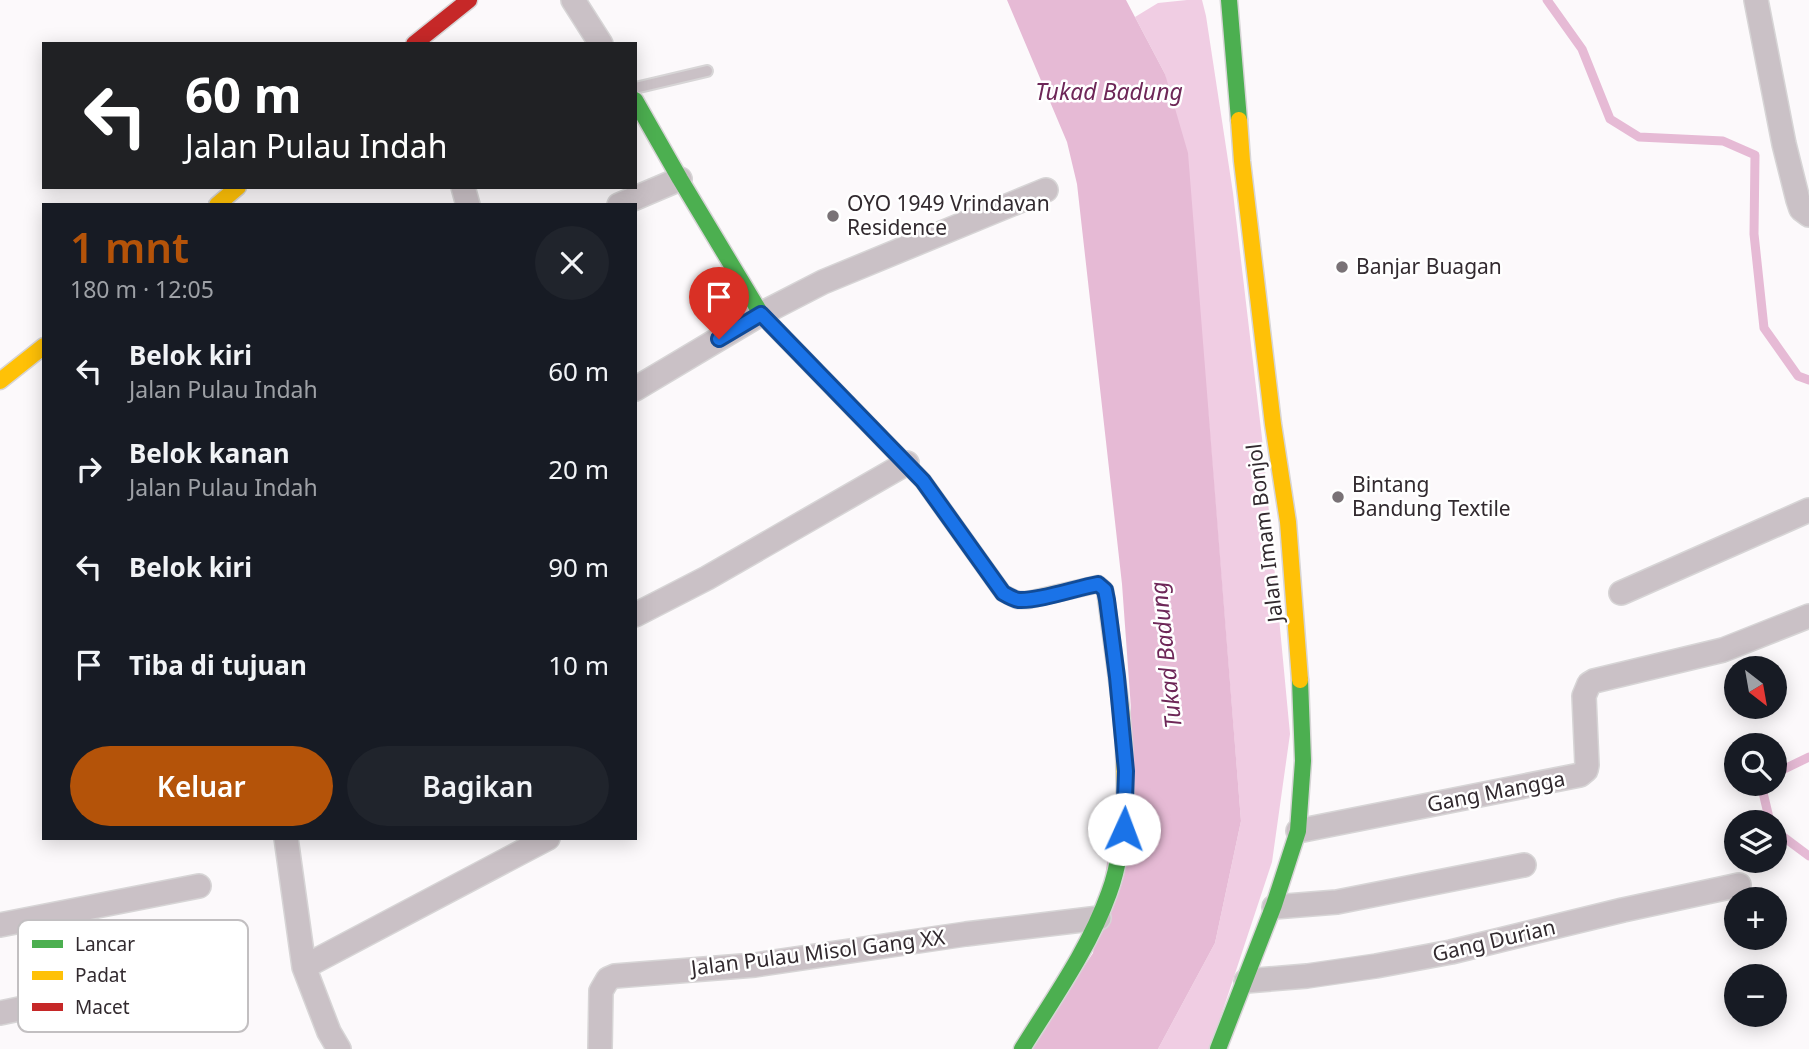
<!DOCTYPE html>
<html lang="id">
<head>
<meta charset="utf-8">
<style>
	body { margin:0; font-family:"Noto Sans",sans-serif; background:#20242c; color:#f1f3f6; height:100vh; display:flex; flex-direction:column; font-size:26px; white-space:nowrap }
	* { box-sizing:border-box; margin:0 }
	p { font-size:23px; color:#9ea1a6 }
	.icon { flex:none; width:38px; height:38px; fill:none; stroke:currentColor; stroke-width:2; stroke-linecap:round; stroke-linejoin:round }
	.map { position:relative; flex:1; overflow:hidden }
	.sheet { position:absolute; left:42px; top:203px; width:595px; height:637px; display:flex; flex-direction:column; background:#171b24; border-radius:0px; box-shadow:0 4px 18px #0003 }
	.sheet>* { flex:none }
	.guide { position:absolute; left:42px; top:42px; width:595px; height:147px; border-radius:0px; box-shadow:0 4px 18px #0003; background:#202124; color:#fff; overflow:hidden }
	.needle { width:46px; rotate:149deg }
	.buttons { position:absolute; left:1724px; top:656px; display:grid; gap:14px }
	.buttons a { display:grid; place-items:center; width:63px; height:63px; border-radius:50%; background:#171b24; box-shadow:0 4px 18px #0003; font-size:35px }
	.pin { position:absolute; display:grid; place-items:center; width:60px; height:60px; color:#fff; margin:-72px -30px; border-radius:50% 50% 50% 0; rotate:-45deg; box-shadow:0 0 7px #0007 }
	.pin .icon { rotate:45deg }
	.me { position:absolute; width:77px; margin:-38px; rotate:2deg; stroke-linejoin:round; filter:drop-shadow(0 0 5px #0008) }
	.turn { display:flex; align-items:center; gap:24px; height:147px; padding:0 28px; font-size:32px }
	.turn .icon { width:91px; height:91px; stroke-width:2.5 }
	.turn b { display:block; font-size:49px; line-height:60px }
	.round { display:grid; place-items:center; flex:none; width:74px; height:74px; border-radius:37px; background:#20242c }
	.overview { display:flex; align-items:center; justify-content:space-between; height:119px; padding:0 28px }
	h1 { font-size:42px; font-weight:600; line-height:52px; color:#b45309 }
	.action { display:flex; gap:14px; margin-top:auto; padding:14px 28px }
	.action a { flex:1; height:80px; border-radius:42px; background:#b45309; color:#fff; font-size:28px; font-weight:600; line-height:80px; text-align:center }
	.action a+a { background:#20242c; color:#f1f3f6 }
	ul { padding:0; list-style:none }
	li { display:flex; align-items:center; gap:21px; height:98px; padding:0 28px }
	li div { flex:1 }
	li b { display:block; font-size:26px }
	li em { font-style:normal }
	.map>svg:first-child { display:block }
	.forest { fill:#f0cde3 }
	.water { fill:#e6bad5 }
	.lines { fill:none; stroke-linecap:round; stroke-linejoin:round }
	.stream { stroke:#e6bad5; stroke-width:9 }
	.lane-casing { stroke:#d7d5d6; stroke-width:14 }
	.street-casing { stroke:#d7d5d6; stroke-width:26 }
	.fast-casing { stroke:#d7d5d6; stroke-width:19 }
	.slow-casing { stroke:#d7d5d6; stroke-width:19 }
	.jam-casing { stroke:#d7d5d6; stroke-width:19 }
	.lane { stroke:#cac1c6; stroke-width:10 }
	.street { stroke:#cac1c6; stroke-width:23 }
	.fast { stroke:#4caf50; stroke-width:16 }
	.slow { stroke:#ffc107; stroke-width:16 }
	.jam { stroke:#c62828; stroke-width:16 }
	.route-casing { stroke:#114b97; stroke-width:18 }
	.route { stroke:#1a73e8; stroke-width:12 }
	.poi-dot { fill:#797276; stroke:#fff; stroke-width:2.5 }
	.labels { text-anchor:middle; stroke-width:5; stroke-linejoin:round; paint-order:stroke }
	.poi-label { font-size:21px; fill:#322a2f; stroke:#fff; text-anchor:start }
	.street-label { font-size:21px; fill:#322a2f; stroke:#fff }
	.water-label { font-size:23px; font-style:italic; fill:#6e2758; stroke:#fff }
	.key { fill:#fff; stroke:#c2bfc1; stroke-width:2 }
	.key-label { font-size:19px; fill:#322a2f }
</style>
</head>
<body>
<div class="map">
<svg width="1809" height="1049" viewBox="0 0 1809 1049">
	<rect width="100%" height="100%" fill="#fcf9fb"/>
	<path class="forest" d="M1187 0H1202L1206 16 1233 193 1262 438 1290 734 1272 862 1210 1049H1158L1215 943 1241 821 1208 412 1165 74 1135 17 1158 3Z"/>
	<path class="water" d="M1007 0H1126L1165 74 1188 153 1241 821 1215 943 1158 1049H1029L1093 953 1131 709 1122 584 1077 184 1067 142Z"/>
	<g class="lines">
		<path class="stream" d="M1547 0 1582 49 1610 119 1639 137 1723 141 1755 155 1754 234 1764 328 1798 376 1809 380
			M1774 774 1809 757
			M1761 784 1770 822
			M1774 830 1809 856"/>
		<g class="lane-casing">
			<path id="lane" d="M635 88 707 71"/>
		</g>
		<g class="street-casing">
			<path id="street" d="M573 0 601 44
				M1756 0 1784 144 1798 200 1801 209 1809 215
				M463 187 468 205
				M619 205 680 179
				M635 389 761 314 823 282 1046 190
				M1621 593 1809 510
				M635 615 707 578 907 463
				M1298 831 1580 775 1586 770 1587 765 1584 696 1589 684 1594 681 1723 650 1809 616
				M286 838 304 967 329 1032 339 1049
				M1274 907 1337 902 1524 865
				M0 925 199 886
				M304 967 548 838
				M1246 981 1307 976 1376 966 1451 952 1623 910 1739 885
				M0 1013 210 969
				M600 1049 601 991 608 979 615 976 755 965 966 934 1099 918"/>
		</g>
		<g class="fast-casing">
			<path id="fast" d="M1229 0 1239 120
				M635 100 680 179 761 314 855 411
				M1022 1049C1053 999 1089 949 1109 893 1121 861 1124 826 1125 792
				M1218 1049 1274 905 1298 831 1303 761 1300 680"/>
		</g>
		<g class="slow-casing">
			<path id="slow" d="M1239 120 1242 161 1273 424 1288 522 1300 680
				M217 205 238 187
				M0 381 44 346
				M855 411 923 481 1003 593 1017 600H1028L1098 584 1105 590 1121 709 1124 746 1125 792"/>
		</g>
		<g class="jam-casing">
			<path id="jam" d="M414 44 469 0"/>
		</g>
		<use href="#lane" class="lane"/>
		<use href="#street" class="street"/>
		<use href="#fast" class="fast"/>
		<use href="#slow" class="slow"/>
		<use href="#jam" class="jam"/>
	</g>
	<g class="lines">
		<g class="route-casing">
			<path id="route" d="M719 339 761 314 923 481 1003 593C1008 596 1013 599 1019 600 1040 601 1076 588 1098 584L1105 590 1107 600 1117 677 1126 771 1124 829"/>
		</g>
		<use href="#route" class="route"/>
	</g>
	<g class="poi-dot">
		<circle cx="833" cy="216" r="7"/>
		<circle cx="1342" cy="267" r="7"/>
		<circle cx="1338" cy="497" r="7"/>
	</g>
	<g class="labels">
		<g class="poi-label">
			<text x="847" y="211">OYO 1949 Vrindavan<tspan x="847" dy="24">Residence</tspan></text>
			<text x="1356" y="274">Banjar Buagan</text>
			<text x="1352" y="492">Bintang<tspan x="1352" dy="24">Bandung Textile</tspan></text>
		</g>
		<g class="street-label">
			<text transform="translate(1265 533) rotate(-97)" y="7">Jalan Imam Bonjol</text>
			<text transform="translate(1496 792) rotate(-11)" y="7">Gang Mangga</text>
			<text transform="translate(1494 941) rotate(-13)" y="7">Gang Durian</text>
			<text transform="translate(818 953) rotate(-7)" y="7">Jalan Pulau Misol Gang XX</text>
		</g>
		<g class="water-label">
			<text x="1109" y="100">Tukad Badung</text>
			<text transform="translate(1166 655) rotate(-96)" y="8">Tukad Badung</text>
		</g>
	</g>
	<rect x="18" y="920" width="230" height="112" rx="10" class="key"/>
	<rect x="32" y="940" width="31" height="8" fill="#4caf50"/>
	<rect x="32" y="971" width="31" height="9" fill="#ffc107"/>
	<rect x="32" y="1003" width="31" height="8" fill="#c62828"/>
	<g class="key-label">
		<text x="75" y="951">Lancar</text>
		<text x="75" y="982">Padat</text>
		<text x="75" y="1014">Macet</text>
	</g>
</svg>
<div class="buttons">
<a><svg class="needle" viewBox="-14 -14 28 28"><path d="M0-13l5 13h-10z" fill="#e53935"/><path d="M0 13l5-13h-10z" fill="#9ea1a6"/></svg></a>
<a><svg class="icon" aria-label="search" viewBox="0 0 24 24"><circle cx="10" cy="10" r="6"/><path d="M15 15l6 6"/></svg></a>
<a><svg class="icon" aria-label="layers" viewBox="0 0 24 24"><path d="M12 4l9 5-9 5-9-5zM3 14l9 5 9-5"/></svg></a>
<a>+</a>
<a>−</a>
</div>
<div class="pin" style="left:719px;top:339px;background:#d93025"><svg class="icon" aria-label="arrive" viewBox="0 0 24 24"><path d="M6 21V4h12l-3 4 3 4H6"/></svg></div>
<svg class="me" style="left:1124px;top:829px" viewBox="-20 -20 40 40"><circle r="19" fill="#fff"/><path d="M0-13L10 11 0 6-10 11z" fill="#1a73e8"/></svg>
<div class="guide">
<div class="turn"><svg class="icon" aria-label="left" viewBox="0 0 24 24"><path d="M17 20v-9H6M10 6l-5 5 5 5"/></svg><div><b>60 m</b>Jalan Pulau Indah</div></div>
</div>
<section class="sheet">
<div class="overview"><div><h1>1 mnt</h1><p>180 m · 12:05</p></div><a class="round"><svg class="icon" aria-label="close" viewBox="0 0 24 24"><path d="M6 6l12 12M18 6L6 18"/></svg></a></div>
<ul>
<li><svg class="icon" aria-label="left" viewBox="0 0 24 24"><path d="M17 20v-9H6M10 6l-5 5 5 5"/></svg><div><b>Belok kiri</b><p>Jalan Pulau Indah</p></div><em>60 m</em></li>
<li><svg class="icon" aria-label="right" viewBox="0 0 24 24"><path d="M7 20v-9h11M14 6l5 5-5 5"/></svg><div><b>Belok kanan</b><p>Jalan Pulau Indah</p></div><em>20 m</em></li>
<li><svg class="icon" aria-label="left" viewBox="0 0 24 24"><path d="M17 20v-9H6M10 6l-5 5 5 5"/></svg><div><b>Belok kiri</b></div><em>90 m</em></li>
<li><svg class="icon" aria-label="arrive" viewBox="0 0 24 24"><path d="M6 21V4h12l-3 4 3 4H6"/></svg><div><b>Tiba di tujuan</b></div><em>10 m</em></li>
</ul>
<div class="action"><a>Keluar</a><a>Bagikan</a></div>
</section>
</div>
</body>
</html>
